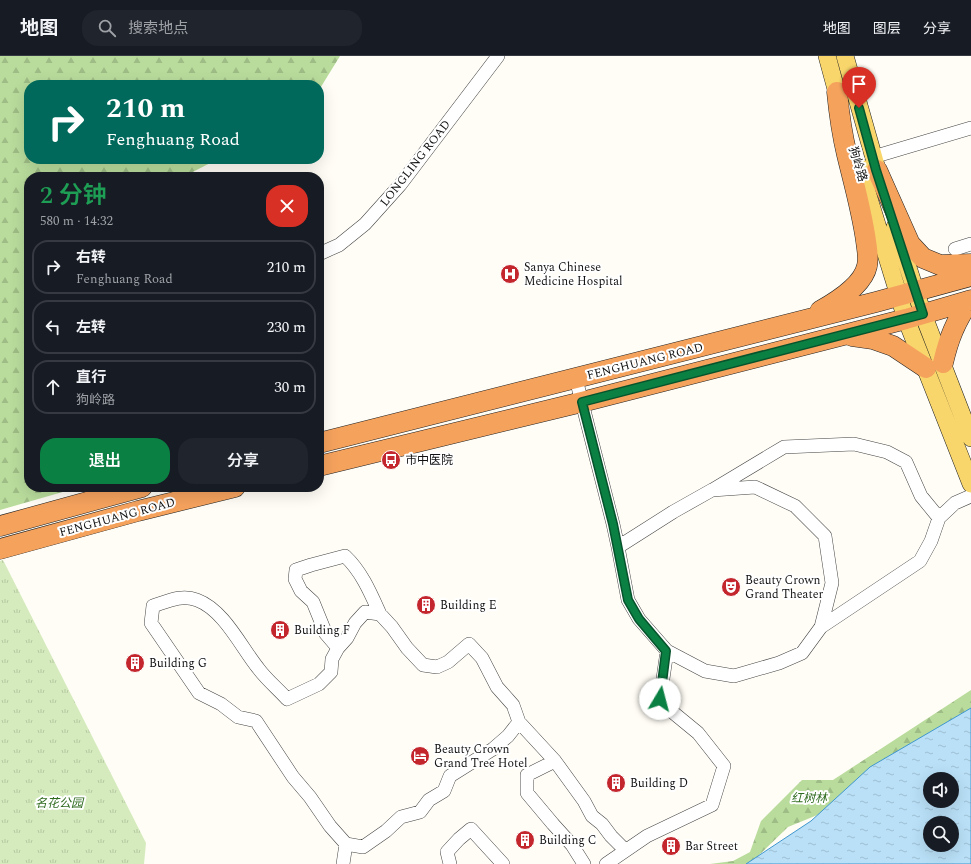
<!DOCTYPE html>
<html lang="zh">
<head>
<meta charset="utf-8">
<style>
	body { margin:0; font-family:Spectral,"Noto Sans SC",serif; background:#20242c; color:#f1f3f6; height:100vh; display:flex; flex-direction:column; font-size:15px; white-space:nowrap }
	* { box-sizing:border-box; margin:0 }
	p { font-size:13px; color:#9ea1a6 }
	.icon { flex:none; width:22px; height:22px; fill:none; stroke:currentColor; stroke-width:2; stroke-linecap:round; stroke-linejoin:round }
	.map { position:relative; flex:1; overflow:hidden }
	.side { position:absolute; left:24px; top:116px; width:300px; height:320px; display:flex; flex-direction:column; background:#171b24; border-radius:16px; box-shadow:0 4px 16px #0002 }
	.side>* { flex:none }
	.hud { position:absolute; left:24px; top:24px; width:300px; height:84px; border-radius:16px; box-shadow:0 4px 16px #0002; background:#00695c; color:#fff; overflow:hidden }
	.tools { position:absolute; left:923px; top:716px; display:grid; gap:8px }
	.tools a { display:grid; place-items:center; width:36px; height:36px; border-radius:50%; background:#171b24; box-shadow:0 4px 16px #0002; font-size:20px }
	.pin { position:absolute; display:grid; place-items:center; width:34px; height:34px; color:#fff; margin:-41px -17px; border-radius:50% 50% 50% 0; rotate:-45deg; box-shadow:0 0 4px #0007 }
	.pin .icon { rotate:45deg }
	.me { position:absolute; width:44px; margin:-22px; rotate:8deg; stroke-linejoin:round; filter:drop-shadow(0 0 3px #0008) }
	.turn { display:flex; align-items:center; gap:14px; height:84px; padding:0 16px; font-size:18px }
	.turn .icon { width:52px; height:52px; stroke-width:2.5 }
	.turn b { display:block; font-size:28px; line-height:34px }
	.round { display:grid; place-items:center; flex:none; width:42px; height:42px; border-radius:16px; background:#20242c }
	.summary { display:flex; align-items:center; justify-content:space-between; height:68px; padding:0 16px }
	h1 { font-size:24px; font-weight:600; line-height:30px; color:#1e9e55 }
	.button { display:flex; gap:8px; margin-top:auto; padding:8px 16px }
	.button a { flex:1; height:46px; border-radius:16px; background:#0b8043; color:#fff; font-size:16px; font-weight:600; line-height:46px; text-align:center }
	.button a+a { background:#20242c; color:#f1f3f6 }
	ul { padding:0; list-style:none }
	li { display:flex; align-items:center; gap:12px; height:54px; margin:0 8px 6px; padding:0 8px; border:2px solid #363941; border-radius:16px }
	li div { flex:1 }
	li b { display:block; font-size:15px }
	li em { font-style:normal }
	header { display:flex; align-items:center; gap:24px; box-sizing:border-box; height:56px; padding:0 20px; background:#171b24; border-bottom:1px solid #363941 }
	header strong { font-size:19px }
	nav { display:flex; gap:22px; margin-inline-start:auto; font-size:14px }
	.search { width:280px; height:36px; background:#20242c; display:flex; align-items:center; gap:10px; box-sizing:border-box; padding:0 14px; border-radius:16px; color:#9ea1a6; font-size:15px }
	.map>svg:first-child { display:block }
	.grass { fill:url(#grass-tufts) }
	.forest { fill:url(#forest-firs) }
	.water { fill:url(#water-ripples); stroke:#3f96cf; fill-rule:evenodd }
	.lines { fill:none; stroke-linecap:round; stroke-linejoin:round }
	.minor-casing { stroke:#444; stroke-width:14 }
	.major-casing { stroke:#222; stroke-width:18 }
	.highway-casing { stroke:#222; stroke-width:21 }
	.minor { stroke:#fff; stroke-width:13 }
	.major { stroke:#f9d66b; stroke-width:17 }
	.highway { stroke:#f5a25d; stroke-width:20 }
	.route-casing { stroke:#07532c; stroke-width:10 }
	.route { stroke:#0b8043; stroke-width:7 }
	.labels { text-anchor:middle; stroke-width:4; stroke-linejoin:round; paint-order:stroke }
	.street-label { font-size:12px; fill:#111; stroke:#fff }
	.poi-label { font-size:12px; fill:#111; stroke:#fff; text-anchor:start }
	.park-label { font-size:12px; font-style:italic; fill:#2f6b1f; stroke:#fff }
</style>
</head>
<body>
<header>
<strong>地图</strong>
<div class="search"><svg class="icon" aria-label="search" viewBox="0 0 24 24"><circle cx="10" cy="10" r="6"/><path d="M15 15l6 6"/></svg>搜索地点</div>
<nav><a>地图</a><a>图层</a><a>分享</a></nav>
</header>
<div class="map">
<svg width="971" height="808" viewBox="0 0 971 808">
	<defs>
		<pattern id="grass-tufts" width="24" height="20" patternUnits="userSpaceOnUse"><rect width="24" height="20" fill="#d5ebbd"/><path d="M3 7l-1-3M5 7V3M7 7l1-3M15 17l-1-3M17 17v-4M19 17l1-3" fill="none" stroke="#b6c8a1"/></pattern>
		<pattern id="forest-firs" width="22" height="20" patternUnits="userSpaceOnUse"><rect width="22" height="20" fill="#b9dc9c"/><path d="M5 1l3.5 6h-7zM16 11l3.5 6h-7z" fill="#9ebc85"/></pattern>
		<pattern id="water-ripples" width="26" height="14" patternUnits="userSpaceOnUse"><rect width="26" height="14" fill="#b9e0f7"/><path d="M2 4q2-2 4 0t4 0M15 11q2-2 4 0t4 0" fill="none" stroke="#9ebfd3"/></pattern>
	</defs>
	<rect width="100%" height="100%" fill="#fffdf5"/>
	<path class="grass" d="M3 504 146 787 144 808H0V505Z"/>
	<path class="forest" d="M0 0H340L319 34V29H29V103H218L183 121H29V431H80L0 454Z
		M971 634V657L832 753 788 771 750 808H710L733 805 750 796 761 765 802 724H833Z"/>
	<path class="water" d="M971 652V808H746L811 765 870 711ZM930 723H952V745H930ZM930 767H952V789H930Z"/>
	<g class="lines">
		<g class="minor-casing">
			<path id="minor" d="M873 101 971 72
				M955 193 971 188
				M319 198 339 189 365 168 400 129 498 0
				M576 323 613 468 618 491
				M755 431 795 450 825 480 832 527 821 571 802 597 779 607 734 620 705 615 667 595 639 563 628 544 618 491 673 456 712 434Z
				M714 433 784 391 854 388 887 396 906 406 921 440 939 462
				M821 571 920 505 931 485 939 462 955 447 971 440
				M338 592 326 578 313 546 301 535 295 523 296 514 311 509 345 500C362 516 371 538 380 558
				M555 705 527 719V737L553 768 572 789 584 808
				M346 788 330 770 310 741 293 721 256 665 238 661 221 648 199 637 151 567 153 550C168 545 182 538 197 544 224 554 241 591 258 612 266 623 278 633 287 643L319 628 331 616 332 603 338 592 347 582 355 567 365 556 380 558 392 571 407 592 423 609 437 611 448 606 469 588 482 602 497 631 513 649 519 666
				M343 808 346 788 363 791 386 775 401 761 420 756 429 744 444 735 450 720 493 693 508 680 519 666 555 705 584 745 592 760 602 768 611 780 625 794
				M450 808 447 796 459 783 471 773 503 808
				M606 808 647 780 712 749 724 710 698 677 670 654 660 643 667 595"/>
		</g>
		<g class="major-casing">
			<path id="major" d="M827 0 840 48
				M845 0 881 127
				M859 110 906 263 971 428
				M895 171 923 258 971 382"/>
		</g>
		<g class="highway-casing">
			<path id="highway" d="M877 114 910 188 923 202 940 209 971 208
				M820 255C836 246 863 229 867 210 869 202 867 193 866 185 862 156 854 128 847 99 842 78 839 57 837 36
				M852 280 873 283 893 290 926 312
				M943 307C949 281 955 268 969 245
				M319 387 876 246 971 220
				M319 410 582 346 906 263 971 244
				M0 470 142 431
				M0 493 138 455 235 431"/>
		</g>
		<use href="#minor" class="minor"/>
		<use href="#major" class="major"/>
		<use href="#highway" class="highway"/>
	</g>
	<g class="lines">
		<g class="route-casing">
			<path id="route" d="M660 643 666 595 639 563 628 544 613 468 582 346 923 258 876 114 859 52"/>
		</g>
		<use href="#route" class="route"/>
	</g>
	<defs>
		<g id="hospital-disc" transform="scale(1)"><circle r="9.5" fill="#c4262e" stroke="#fff"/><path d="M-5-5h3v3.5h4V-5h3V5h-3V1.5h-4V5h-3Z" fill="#fff"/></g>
		<g id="bus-disc" transform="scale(1)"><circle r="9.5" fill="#c4262e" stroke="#fff"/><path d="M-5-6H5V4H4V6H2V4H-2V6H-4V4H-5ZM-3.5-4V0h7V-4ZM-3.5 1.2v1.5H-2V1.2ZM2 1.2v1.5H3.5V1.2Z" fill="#fff"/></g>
		<g id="theatre-disc" transform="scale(1)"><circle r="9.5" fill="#c4262e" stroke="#fff"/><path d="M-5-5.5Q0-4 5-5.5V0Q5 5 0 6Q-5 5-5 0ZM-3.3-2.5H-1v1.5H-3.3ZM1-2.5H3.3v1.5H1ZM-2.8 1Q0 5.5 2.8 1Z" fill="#fff"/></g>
		<g id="building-disc" transform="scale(1)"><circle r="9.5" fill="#c4262e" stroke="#fff"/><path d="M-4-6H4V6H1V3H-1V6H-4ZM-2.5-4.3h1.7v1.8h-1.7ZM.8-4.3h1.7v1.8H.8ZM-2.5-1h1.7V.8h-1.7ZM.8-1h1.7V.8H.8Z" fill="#fff"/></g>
		<g id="hotel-disc" transform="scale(1)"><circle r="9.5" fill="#c4262e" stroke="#fff"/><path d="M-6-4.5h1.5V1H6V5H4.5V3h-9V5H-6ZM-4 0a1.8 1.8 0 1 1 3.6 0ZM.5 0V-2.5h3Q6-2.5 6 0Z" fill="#fff"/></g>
	</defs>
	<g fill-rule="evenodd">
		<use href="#hospital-disc" x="510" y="218"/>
		<use href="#bus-disc" x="391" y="404"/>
		<use href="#theatre-disc" x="731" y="531"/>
		<use href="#building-disc" x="426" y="549"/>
		<use href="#building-disc" x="280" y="574"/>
		<use href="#building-disc" x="135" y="607"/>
		<use href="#hotel-disc" x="420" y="700"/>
		<use href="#building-disc" x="616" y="727"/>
		<use href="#building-disc" x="525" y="784"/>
		<use href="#building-disc" x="671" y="790"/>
	</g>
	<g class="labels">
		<g class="street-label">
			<text transform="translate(415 107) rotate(-52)" y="4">LONGLING ROAD</text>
			<text transform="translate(858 108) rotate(73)" y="4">狗岭路</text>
			<text transform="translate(645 305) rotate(-14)" y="4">FENGHUANG ROAD</text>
			<text transform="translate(117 461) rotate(-15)" y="4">FENGHUANG ROAD</text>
		</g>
		<g class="poi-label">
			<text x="524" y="215">Sanya Chinese<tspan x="524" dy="14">Medicine Hospital</tspan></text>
			<text x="405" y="408">市中医院</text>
			<text x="745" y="528">Beauty Crown<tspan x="745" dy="14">Grand Theater</tspan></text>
			<text x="440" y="553">Building E</text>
			<text x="294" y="578">Building F</text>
			<text x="149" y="611">Building G</text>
			<text x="434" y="697">Beauty Crown<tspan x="434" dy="14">Grand Tree Hotel</tspan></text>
			<text x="630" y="731">Building D</text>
			<text x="539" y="788">Building C</text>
			<text x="685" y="794">Bar Street</text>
		</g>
		<g class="park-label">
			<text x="809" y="746">红树林</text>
			<text x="59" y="751">名花公园</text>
		</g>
	</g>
</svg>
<div class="tools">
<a><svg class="icon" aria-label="sound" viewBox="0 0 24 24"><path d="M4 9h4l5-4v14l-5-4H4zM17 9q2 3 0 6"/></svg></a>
<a><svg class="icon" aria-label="search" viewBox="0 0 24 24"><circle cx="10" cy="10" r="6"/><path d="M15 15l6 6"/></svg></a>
</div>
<div class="pin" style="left:859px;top:52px;background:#d93025"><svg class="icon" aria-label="arrive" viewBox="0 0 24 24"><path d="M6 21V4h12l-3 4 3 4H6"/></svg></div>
<svg class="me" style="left:660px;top:643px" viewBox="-20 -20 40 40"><circle r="19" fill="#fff"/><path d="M0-13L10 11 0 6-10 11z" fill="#0b8043"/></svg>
<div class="hud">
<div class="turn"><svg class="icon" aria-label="right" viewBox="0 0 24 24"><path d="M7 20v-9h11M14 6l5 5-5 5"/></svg><div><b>210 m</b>Fenghuang Road</div></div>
</div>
<section class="side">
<div class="summary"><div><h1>2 分钟</h1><p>580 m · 14:32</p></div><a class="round" style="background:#d93025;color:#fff"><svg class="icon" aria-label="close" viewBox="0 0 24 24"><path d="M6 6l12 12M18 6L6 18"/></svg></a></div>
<ul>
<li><svg class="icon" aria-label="right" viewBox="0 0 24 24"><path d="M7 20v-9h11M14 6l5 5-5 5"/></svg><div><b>右转</b><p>Fenghuang Road</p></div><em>210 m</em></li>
<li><svg class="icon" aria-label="left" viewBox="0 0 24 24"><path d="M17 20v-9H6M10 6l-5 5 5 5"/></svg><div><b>左转</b></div><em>230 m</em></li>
<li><svg class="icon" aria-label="ahead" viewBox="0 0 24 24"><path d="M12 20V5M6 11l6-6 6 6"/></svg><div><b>直行</b><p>狗岭路</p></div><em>30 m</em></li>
</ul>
<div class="button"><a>退出</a><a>分享</a></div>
</section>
</div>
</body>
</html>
